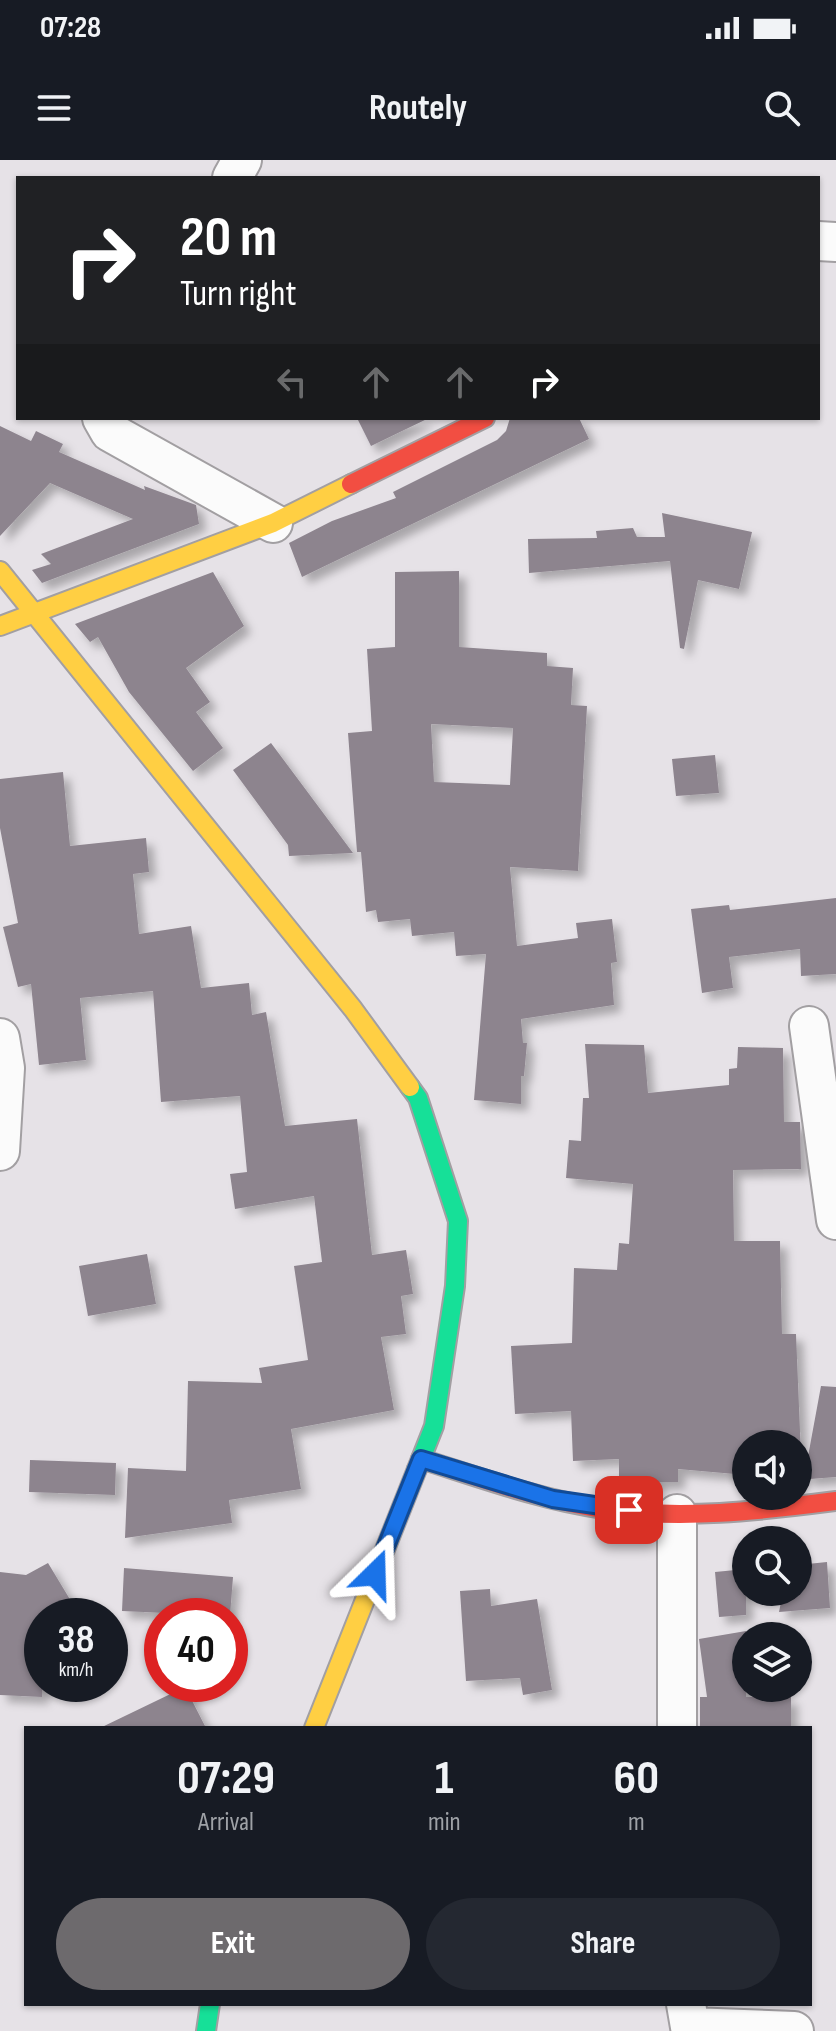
<!DOCTYPE html>
<html lang="en">
<head>
<meta charset="utf-8">
<style>
	body { margin:0; font-family:"Sofia Sans Condensed",sans-serif; background:#242831; color:#f1f3f6; height:100vh; display:flex; flex-direction:column; font-size:30px; white-space:nowrap }
	* { box-sizing:border-box; margin:0 }
	p { font-size:26px; color:#9ea1a6 }
	.icon { flex:none; width:44px; height:44px; fill:none; stroke:currentColor; stroke-width:2; stroke-linecap:round; stroke-linejoin:round }
	.map { position:relative; flex:1; overflow:hidden }
	.panel { position:absolute; left:24px; top:1566px; width:788px; height:280px; display:flex; flex-direction:column; background:#171b24; border-radius:0px; box-shadow:0 2px 6px #0004 }
	.panel>* { flex:none }
	.guide { position:absolute; left:16px; top:16px; width:804px; height:244px; border-radius:0px; box-shadow:0 2px 6px #0004; background:#202124; color:#fff; overflow:hidden }
	.buttons { position:absolute; left:732px; top:1270px; display:grid; gap:16px }
	.buttons a { display:grid; place-items:center; width:80px; height:80px; border-radius:50%; background:#171b24; box-shadow:0 2px 6px #0004; font-size:40px }
	.speed { position:absolute; left:24px; top:1438px; display:flex; gap:16px; font-size:40px; font-weight:700; text-align:center }
	.speed>* { display:grid; place-content:center; width:104px; height:104px; border-radius:50%; background:#171b24; box-shadow:0 2px 6px #0004; line-height:1 }
	.speed small { font-size:20px; font-weight:400 }
	.speed .limit { border:12px solid #d22; background:#fff; color:#111 }
	.pin { position:absolute; display:grid; place-items:center; width:68px; height:68px; color:#fff; margin:-34px; border-radius:16px; box-shadow:0 4px 12px #0006 }
	.me { position:absolute; width:88px; margin:-44px; rotate:22deg; stroke-linejoin:round; filter:drop-shadow(0 0 6px #0008) }
	.turn { display:flex; align-items:center; gap:28px; height:168px; padding:0 32px; font-size:36px }
	.turn .icon { width:104px; height:104px; stroke-width:2.5 }
	.turn b { display:block; font-size:56px; line-height:68px }
	.lanes { display:flex; align-items:center; height:76px; padding:0 32px; background:#0003; justify-content:center; gap:40px; direction:ltr }
	.lanes .off { opacity:.35 }
	.eta { display:flex; justify-content:space-evenly; align-items:center; height:136px; text-align:center }
	.eta b { font-size:48px; font-weight:700; line-height:56px }
	.primary-button { display:flex; gap:16px; margin-top:auto; padding:16px 32px }
	.primary-button a { flex:1; height:92px; border-radius:48px; background:#6d6a6d; color:#fff; font-size:32px; font-weight:700; line-height:92px; text-align:center }
	.primary-button a+a { background:#242831; color:#f1f3f6 }
	.status { display:flex; justify-content:space-between; align-items:center; height:56px; padding:0 40px; background:#171b24; direction:ltr }
	.status svg { height:22px; fill:currentColor }
	header { display:flex; justify-content:space-between; align-items:center; height:104px; padding:0 32px; background:#171b24; font-size:36px; font-weight:700 }
	.map>svg:first-child { display:block }
	.building { fill:#8d848e; fill-rule:evenodd; filter:url(#shadow) }
	.lines { fill:none; stroke-linecap:round; stroke-linejoin:round }
	.street-casing { stroke:#a29fa2; stroke-width:42 }
	.fast-casing { stroke:#a29fa2; stroke-width:22 }
	.slow-casing { stroke:#a29fa2; stroke-width:22 }
	.jam-casing { stroke:#a29fa2; stroke-width:22 }
	.street { stroke:#fbfbfb; stroke-width:38 }
	.fast { stroke:#16e098; stroke-width:18 }
	.slow { stroke:#ffcf43; stroke-width:18 }
	.jam { stroke:#f24e42; stroke-width:18 }
	.route-casing { stroke:#114b97; stroke-width:20 }
	.route { stroke:#1a73e8; stroke-width:14 }
</style>
</head>
<body>
<div class="status"><b>07:28</b><svg viewBox="0 0 49 12"><path d="M0 12V9h3v3zM5 12V6h3v6zM10 12V3h3v9zM15 12V0h3v12zM26 1h20v11H26zM47 4h2v5h-2z"/></svg></div>
<header><svg class="icon" aria-label="menu" viewBox="0 0 24 24"><path d="M4 6h16M4 12h16M4 18h16"/></svg>Routely<svg class="icon" aria-label="search" viewBox="0 0 24 24"><circle cx="10" cy="10" r="6"/><path d="M15 15l6 6"/></svg></header>
<div class="map">
<svg width="836" height="1871" viewBox="0 0 836 1871">
	<defs>
		<filter id="shadow"><feDropShadow dx="7" dy="7" stdDeviation="4" flood-color="#0004"/></filter>
	</defs>
	<rect width="100%" height="100%" fill="#e6e2e7"/>
	<path class="building" d="M357 258H429L371 286Z
		M510 258H579L589 279 302 417 289 383 332 361 396 338 393 332 497 280 506 271Z
		M0 266 31 281 36 271 63 284 59 292 145 330 144 326 196 345 199 364 42 423 32 410 51 404 41 394 133 359 50 323 0 376Z
		M662 353 752 372 739 429 698 420 684 489 680 488 670 401 529 413 528 379 597 378 596 371 633 368 637 377H665Z
		M459 411V487L547 493V506L573 508 571 545 587 546 578 711 510 707 517 786 578 778 576 763 612 759 617 802 611 803 614 845 521 859 523 883H527L524 916H521V944L474 940 486 794 456 796 454 772 412 776 410 759 378 762 376 750 366 752 361 692H357L348 573 372 571 367 489 395 487V412ZM431 564 513 568 510 625 434 622Z
		M213 412 244 466 186 508 210 542 196 552 223 588 193 611 129 532 98 477 90 482 75 464Z
		M271 583 353 693 289 696 288 685 233 610Z
		M715 595 719 633 676 636 672 599Z
		M63 612 70 686 146 678 149 712 133 714 139 774 191 766 201 828 249 823 252 855 266 852 285 966 357 959 372 1095 406 1090 413 1134 401 1136 406 1174 381 1177 394 1250 291 1269 301 1329 229 1340 232 1363 125 1378 128 1308 186 1311 188 1221 262 1223 259 1208 308 1200 294 1106 322 1102 314 1036 235 1049 230 1014 247 1012 240 936 161 942 153 831 80 838 86 900 39 905 31 824 18 827 3 767 18 763 0 668V619Z
		M836 738V814L801 816 800 789 729 797 733 828 702 833 691 749 729 745 730 750Z
		M585 884 644 885 648 933 729 925V909L737 908 738 887 783 888 784 962H800L801 1009 733 1010 734 1081H780L782 1174H796L801 1296 798 1284H746V1315L678 1309V1322H619V1299L573 1301 571 1251 515 1254 511 1186 572 1183 574 1108 617 1110 619 1083 629 1084 633 1024 566 1018 569 980 581 981 583 938H589Z
		M147 1094 156 1144 88 1156 79 1106Z
		M821 1226 836 1227V1317L810 1319 804 1318Z
		M30 1300 116 1303 115 1335 29 1332Z
		M827 1402 830 1448 779 1452 783 1432H798V1405Z
		M48 1403 80 1456H42V1537L0 1535V1412L26 1415Z
		M124 1408 233 1417 230 1456 122 1451Z
		M746 1409V1455L719 1457 715 1412Z
		M490 1429 491 1446 537 1439 552 1530 523 1535 520 1518 466 1521 460 1431Z
		M746 1471V1537H791V1568H700V1537H707L699 1479Z
		M185 1527 206 1568H100Z"/>
	<g class="lines">
		<g class="street-casing">
			<path id="street" d="M232 18 242 0
				M818 81 836 82
				M102 258 110 272 273 363
				M809 866 836 1060
				M0 878 5 908 0 991
				M677 1568V1354
				M686 1844 690 1867 794 1871"/>
		</g>
		<g class="fast-casing">
			<path id="fast" d="M410 927 418 938 458 1061 455 1126 434 1266 417 1309
				M206 1871 210 1844"/>
		</g>
		<g class="slow-casing">
			<path id="slow" d="M0 411 353 849 410 927
				M0 466 273 363 351 324
				M314 1568 417 1309"/>
		</g>
		<g class="jam-casing">
			<path id="jam" d="M351 324 485 258
				M421 1299C481 1318 541 1340 604 1349 681 1360 759 1351 836 1341"/>
		</g>
		<use href="#street" class="street"/>
		<use href="#fast" class="fast"/>
		<use href="#slow" class="slow"/>
		<use href="#jam" class="jam"/>
	</g>
	<g class="lines">
		<g class="route-casing">
			<path id="route" d="M375 1414 421 1299 553 1339 629 1350"/>
		</g>
		<use href="#route" class="route"/>
	</g>
</svg>
<div class="buttons">
<a><svg class="icon" aria-label="sound" viewBox="0 0 24 24"><path d="M4 9h4l5-4v14l-5-4H4zM17 9q2 3 0 6"/></svg></a>
<a><svg class="icon" aria-label="search" viewBox="0 0 24 24"><circle cx="10" cy="10" r="6"/><path d="M15 15l6 6"/></svg></a>
<a><svg class="icon" aria-label="layers" viewBox="0 0 24 24"><path d="M12 4l9 5-9 5-9-5zM3 14l9 5 9-5"/></svg></a>
</div>
<div class="speed"><div>38<small>km/h</small></div><div class="limit">40</div></div>
<div class="pin" style="left:629px;top:1350px;background:#d93025"><svg class="icon" aria-label="arrive" viewBox="0 0 24 24"><path d="M6 21V4h12l-3 4 3 4H6"/></svg></div>
<svg class="me" style="left:375px;top:1414px" viewBox="-20 -20 40 40"><path d="M0-17L14 15 0 8-14 15z" fill="#1a73e8" stroke="#fff" stroke-width="4"/></svg>
<div class="guide">
<div class="turn"><svg class="icon" aria-label="right" viewBox="0 0 24 24"><path d="M7 20v-9h11M14 6l5 5-5 5"/></svg><div><b>20 m</b>Turn right</div></div>
<div class="lanes"><svg class="icon off" aria-label="left" viewBox="0 0 24 24"><path d="M17 20v-9H6M10 6l-5 5 5 5"/></svg><svg class="icon off" aria-label="ahead" viewBox="0 0 24 24"><path d="M12 20V5M6 11l6-6 6 6"/></svg><svg class="icon off" aria-label="ahead" viewBox="0 0 24 24"><path d="M12 20V5M6 11l6-6 6 6"/></svg><svg class="icon" aria-label="right" viewBox="0 0 24 24"><path d="M7 20v-9h11M14 6l5 5-5 5"/></svg></div>
</div>
<section class="panel">
<div class="eta">
<div><b>07:29</b><p>Arrival</p></div>
<div><b>1</b><p>min</p></div>
<div><b>60</b><p>m</p></div>
</div>
<div class="primary-button"><a>Exit</a><a>Share</a></div>
</section>
</div>
</body>
</html>
